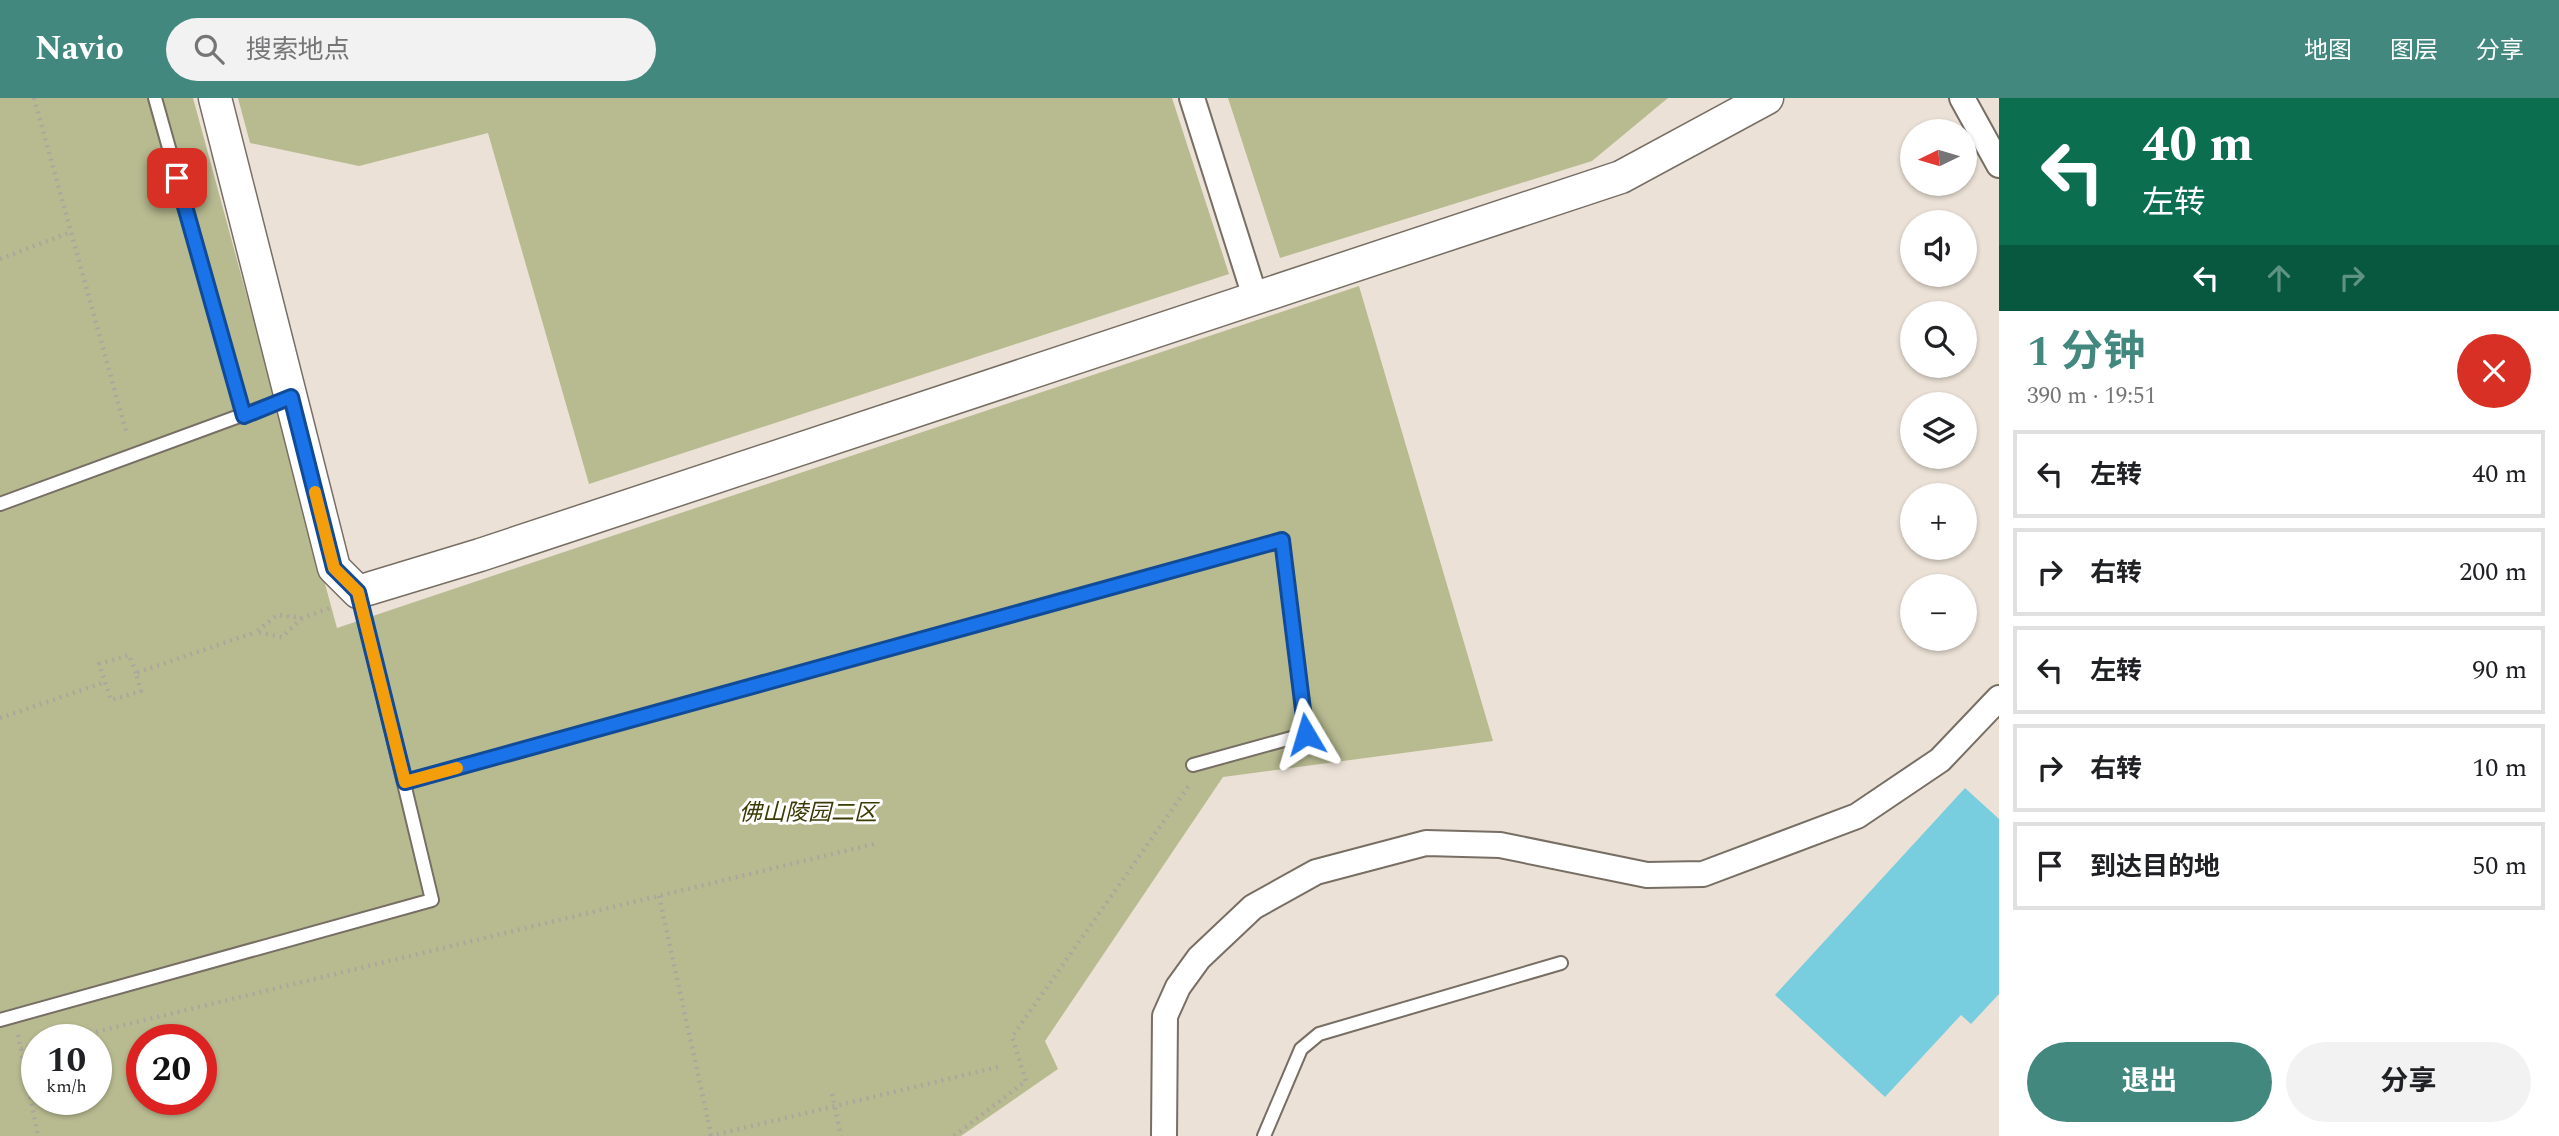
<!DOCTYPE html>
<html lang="zh">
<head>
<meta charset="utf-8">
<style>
	body { margin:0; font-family:Spectral,"Noto Sans SC",serif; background:#f2f2f2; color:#202124; height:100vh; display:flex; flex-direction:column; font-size:26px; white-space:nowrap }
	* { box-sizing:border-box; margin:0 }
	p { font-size:23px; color:#757577 }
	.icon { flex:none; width:38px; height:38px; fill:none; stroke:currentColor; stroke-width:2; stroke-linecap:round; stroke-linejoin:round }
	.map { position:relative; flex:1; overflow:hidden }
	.details { display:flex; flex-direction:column; background:#fff; width:560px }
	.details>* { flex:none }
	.guide { background:#0b6e4f; color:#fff; overflow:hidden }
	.needle { width:46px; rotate:265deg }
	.tools { position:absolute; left:1900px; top:21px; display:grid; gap:14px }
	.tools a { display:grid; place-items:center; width:77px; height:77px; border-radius:50%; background:#fff; box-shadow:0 2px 5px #0004; font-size:35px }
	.speed { position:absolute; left:21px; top:926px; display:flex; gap:14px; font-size:35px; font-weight:700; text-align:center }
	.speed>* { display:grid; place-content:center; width:91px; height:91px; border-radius:50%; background:#fff; box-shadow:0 2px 5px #0004; line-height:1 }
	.speed small { font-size:18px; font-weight:400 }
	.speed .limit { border:10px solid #d22; background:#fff; color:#111 }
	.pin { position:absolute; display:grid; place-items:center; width:60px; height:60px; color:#fff; margin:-30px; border-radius:14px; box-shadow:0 4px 10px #0006 }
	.me { position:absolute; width:77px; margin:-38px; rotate:353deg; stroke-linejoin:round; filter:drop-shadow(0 0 5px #0008) }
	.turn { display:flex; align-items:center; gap:24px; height:147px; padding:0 28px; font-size:32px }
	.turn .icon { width:91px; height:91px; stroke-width:2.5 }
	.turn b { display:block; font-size:49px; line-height:60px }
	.lanes { display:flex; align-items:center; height:66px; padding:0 28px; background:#0003; justify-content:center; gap:35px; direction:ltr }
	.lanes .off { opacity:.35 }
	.round { display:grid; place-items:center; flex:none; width:74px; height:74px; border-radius:37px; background:#f2f2f2 }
	.head { display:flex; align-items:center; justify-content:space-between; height:119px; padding:0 28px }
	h1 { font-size:42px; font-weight:700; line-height:52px; color:#42887f }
	.action { display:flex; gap:14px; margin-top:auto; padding:14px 28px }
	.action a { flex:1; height:80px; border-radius:42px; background:#42887f; color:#fff; font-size:28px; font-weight:700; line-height:80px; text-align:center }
	.action a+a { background:#f2f2f2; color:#202124 }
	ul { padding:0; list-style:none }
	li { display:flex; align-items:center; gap:21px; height:88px; margin:0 14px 10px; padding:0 14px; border:4px solid #e0e0e0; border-radius:0px }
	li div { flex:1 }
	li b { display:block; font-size:26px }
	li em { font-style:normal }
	header { display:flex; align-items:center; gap:42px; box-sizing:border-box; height:98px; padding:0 35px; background:#42887f; color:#fff }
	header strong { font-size:33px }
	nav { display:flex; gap:38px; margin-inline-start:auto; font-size:24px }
	.search { width:490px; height:63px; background:#f2f2f2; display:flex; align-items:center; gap:18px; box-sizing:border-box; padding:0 24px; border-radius:38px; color:#757577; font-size:26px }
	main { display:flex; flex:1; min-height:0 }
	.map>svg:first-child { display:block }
	.green { fill:#b8bb90; fill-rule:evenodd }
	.water { fill:#78cedf }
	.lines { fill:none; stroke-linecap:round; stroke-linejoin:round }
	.service-casing { stroke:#776e64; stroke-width:16 }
	.minor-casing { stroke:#776e64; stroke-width:28 }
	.tertiary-casing { stroke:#776e64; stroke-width:35 }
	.path { stroke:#aea69d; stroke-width:4.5; stroke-dasharray:2 5; stroke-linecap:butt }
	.service { stroke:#fff; stroke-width:12 }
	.minor { stroke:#fff; stroke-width:24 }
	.tertiary { stroke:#fff; stroke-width:32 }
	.path-bridge { stroke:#aea69d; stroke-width:4.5; stroke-dasharray:2 5; stroke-linecap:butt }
	.route-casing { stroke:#114b97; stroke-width:18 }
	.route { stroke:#1a73e8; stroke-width:12 }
	.slow { stroke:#f59e0b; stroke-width:12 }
	.labels { text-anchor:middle; stroke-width:6; stroke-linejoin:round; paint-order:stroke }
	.park-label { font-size:23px; font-style:italic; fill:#3a3b05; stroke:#fff }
</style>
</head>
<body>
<header>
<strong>Navio</strong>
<div class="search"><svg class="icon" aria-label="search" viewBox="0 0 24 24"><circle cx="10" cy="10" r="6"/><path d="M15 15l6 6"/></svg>搜索地点</div>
<nav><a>地图</a><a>图层</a><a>分享</a></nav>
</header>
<main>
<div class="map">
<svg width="1999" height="1038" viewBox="0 0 1999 1038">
	<rect width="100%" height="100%" fill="#ebe1d6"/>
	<path class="green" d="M0 0H193L337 530 1359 188 1493 643 1223 679 1045 943 1058 971 961 1038H0ZM37 942H96V1001H37ZM142 942H201V1001H142Z
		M238 0H1172L1229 176 589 386 488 35 359 68 250 45Z
		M1228 0H1668L1592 63 1280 160Z"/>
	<path class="water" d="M1965 690 1999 721V896L1971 926 1961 917 1885 999 1775 897Z"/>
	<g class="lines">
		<g class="service-casing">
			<path id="service" d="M155 0 244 318
				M0 406 291 299
				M405 684 1282 442 1306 636 1193 667
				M0 922 432 802 358 494
				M1264 1038 1301 951 1319 936 1561 865"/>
		</g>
		<g class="minor-casing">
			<path id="minor" d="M1192 0 1256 202
				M1962 0 1999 67
				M1164 1038 1165 918 1178 889 1199 860 1253 809 1316 774 1426 745 1500 747 1647 777 1703 776 1857 718 1940 662 1999 600"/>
		</g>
		<g class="tertiary-casing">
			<path id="tertiary" d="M215 0 334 470 358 494 480 457 1621 79 1767 0"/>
		</g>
		<path class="path" d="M34 0 127 337
			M0 161 71 134
			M302 520 282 539 256 534 277 517 302 520 330 510
			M136 575 129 557 99 566 111 602 141 593 136 575 256 534
			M0 620 105 584
			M659 798 708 1022
			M18 937 38 1038
			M62 942 878 745
			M21 951 37 948
			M838 1024 841 1038
			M710 1038 998 969
			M954 1038 1026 983 1012 939 1190 686"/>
		<use href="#service" class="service"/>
		<use href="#minor" class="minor"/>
		<use href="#tertiary" class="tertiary"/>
		<path class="path-bridge" d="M832 996 838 1024
			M708 1022 711 1038"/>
	</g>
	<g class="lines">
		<g class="route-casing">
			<path id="route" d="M177 80 244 318 291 299 334 470 358 494 405 684 1282 442 1306 636"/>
		</g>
		<use href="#route" class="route"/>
		<path class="slow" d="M315 394 334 470 358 494 405 684 457 670"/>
	</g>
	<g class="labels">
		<g class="park-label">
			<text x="808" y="722">佛山陵园二区</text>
		</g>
	</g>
</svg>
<div class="tools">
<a><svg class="needle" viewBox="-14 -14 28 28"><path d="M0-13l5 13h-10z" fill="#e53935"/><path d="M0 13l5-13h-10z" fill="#757577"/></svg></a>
<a><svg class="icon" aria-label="sound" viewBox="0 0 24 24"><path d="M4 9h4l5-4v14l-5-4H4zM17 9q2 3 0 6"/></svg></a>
<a><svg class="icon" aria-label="search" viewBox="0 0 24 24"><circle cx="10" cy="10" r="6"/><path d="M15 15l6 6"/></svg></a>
<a><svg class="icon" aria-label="layers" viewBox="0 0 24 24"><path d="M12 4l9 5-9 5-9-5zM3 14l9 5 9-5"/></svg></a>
<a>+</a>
<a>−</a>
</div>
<div class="speed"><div>10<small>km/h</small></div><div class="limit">20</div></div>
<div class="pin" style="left:177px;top:80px;background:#d93025"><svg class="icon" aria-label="arrive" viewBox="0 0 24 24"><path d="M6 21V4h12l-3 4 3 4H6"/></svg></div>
<svg class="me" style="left:1306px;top:636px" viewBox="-20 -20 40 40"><path d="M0-17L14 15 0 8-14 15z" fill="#1a73e8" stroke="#fff" stroke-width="4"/></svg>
</div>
<section class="details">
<div class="guide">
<div class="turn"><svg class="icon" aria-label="left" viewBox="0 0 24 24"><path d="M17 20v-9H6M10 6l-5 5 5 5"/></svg><div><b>40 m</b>左转</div></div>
<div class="lanes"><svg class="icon" aria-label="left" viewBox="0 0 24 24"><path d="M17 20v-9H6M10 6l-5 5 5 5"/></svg><svg class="icon off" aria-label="ahead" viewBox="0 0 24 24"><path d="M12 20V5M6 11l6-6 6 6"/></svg><svg class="icon off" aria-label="right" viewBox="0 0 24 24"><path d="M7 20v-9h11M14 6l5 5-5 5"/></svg></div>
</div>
<div class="head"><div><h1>1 分钟</h1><p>390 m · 19:51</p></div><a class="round" style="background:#d93025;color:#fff"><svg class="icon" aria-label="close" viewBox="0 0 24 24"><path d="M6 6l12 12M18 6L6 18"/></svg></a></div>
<ul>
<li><svg class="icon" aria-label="left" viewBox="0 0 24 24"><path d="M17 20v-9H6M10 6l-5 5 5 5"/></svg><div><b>左转</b></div><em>40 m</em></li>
<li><svg class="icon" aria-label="right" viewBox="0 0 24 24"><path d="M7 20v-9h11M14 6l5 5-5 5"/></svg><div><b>右转</b></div><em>200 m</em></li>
<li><svg class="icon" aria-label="left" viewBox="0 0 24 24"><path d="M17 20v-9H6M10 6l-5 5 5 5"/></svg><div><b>左转</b></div><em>90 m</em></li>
<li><svg class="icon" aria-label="right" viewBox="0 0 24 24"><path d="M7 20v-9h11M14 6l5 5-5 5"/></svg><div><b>右转</b></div><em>10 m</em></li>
<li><svg class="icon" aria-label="arrive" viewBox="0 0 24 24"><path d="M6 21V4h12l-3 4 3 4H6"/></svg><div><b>到达目的地</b></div><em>50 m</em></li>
</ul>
<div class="action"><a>退出</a><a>分享</a></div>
</section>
</main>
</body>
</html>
